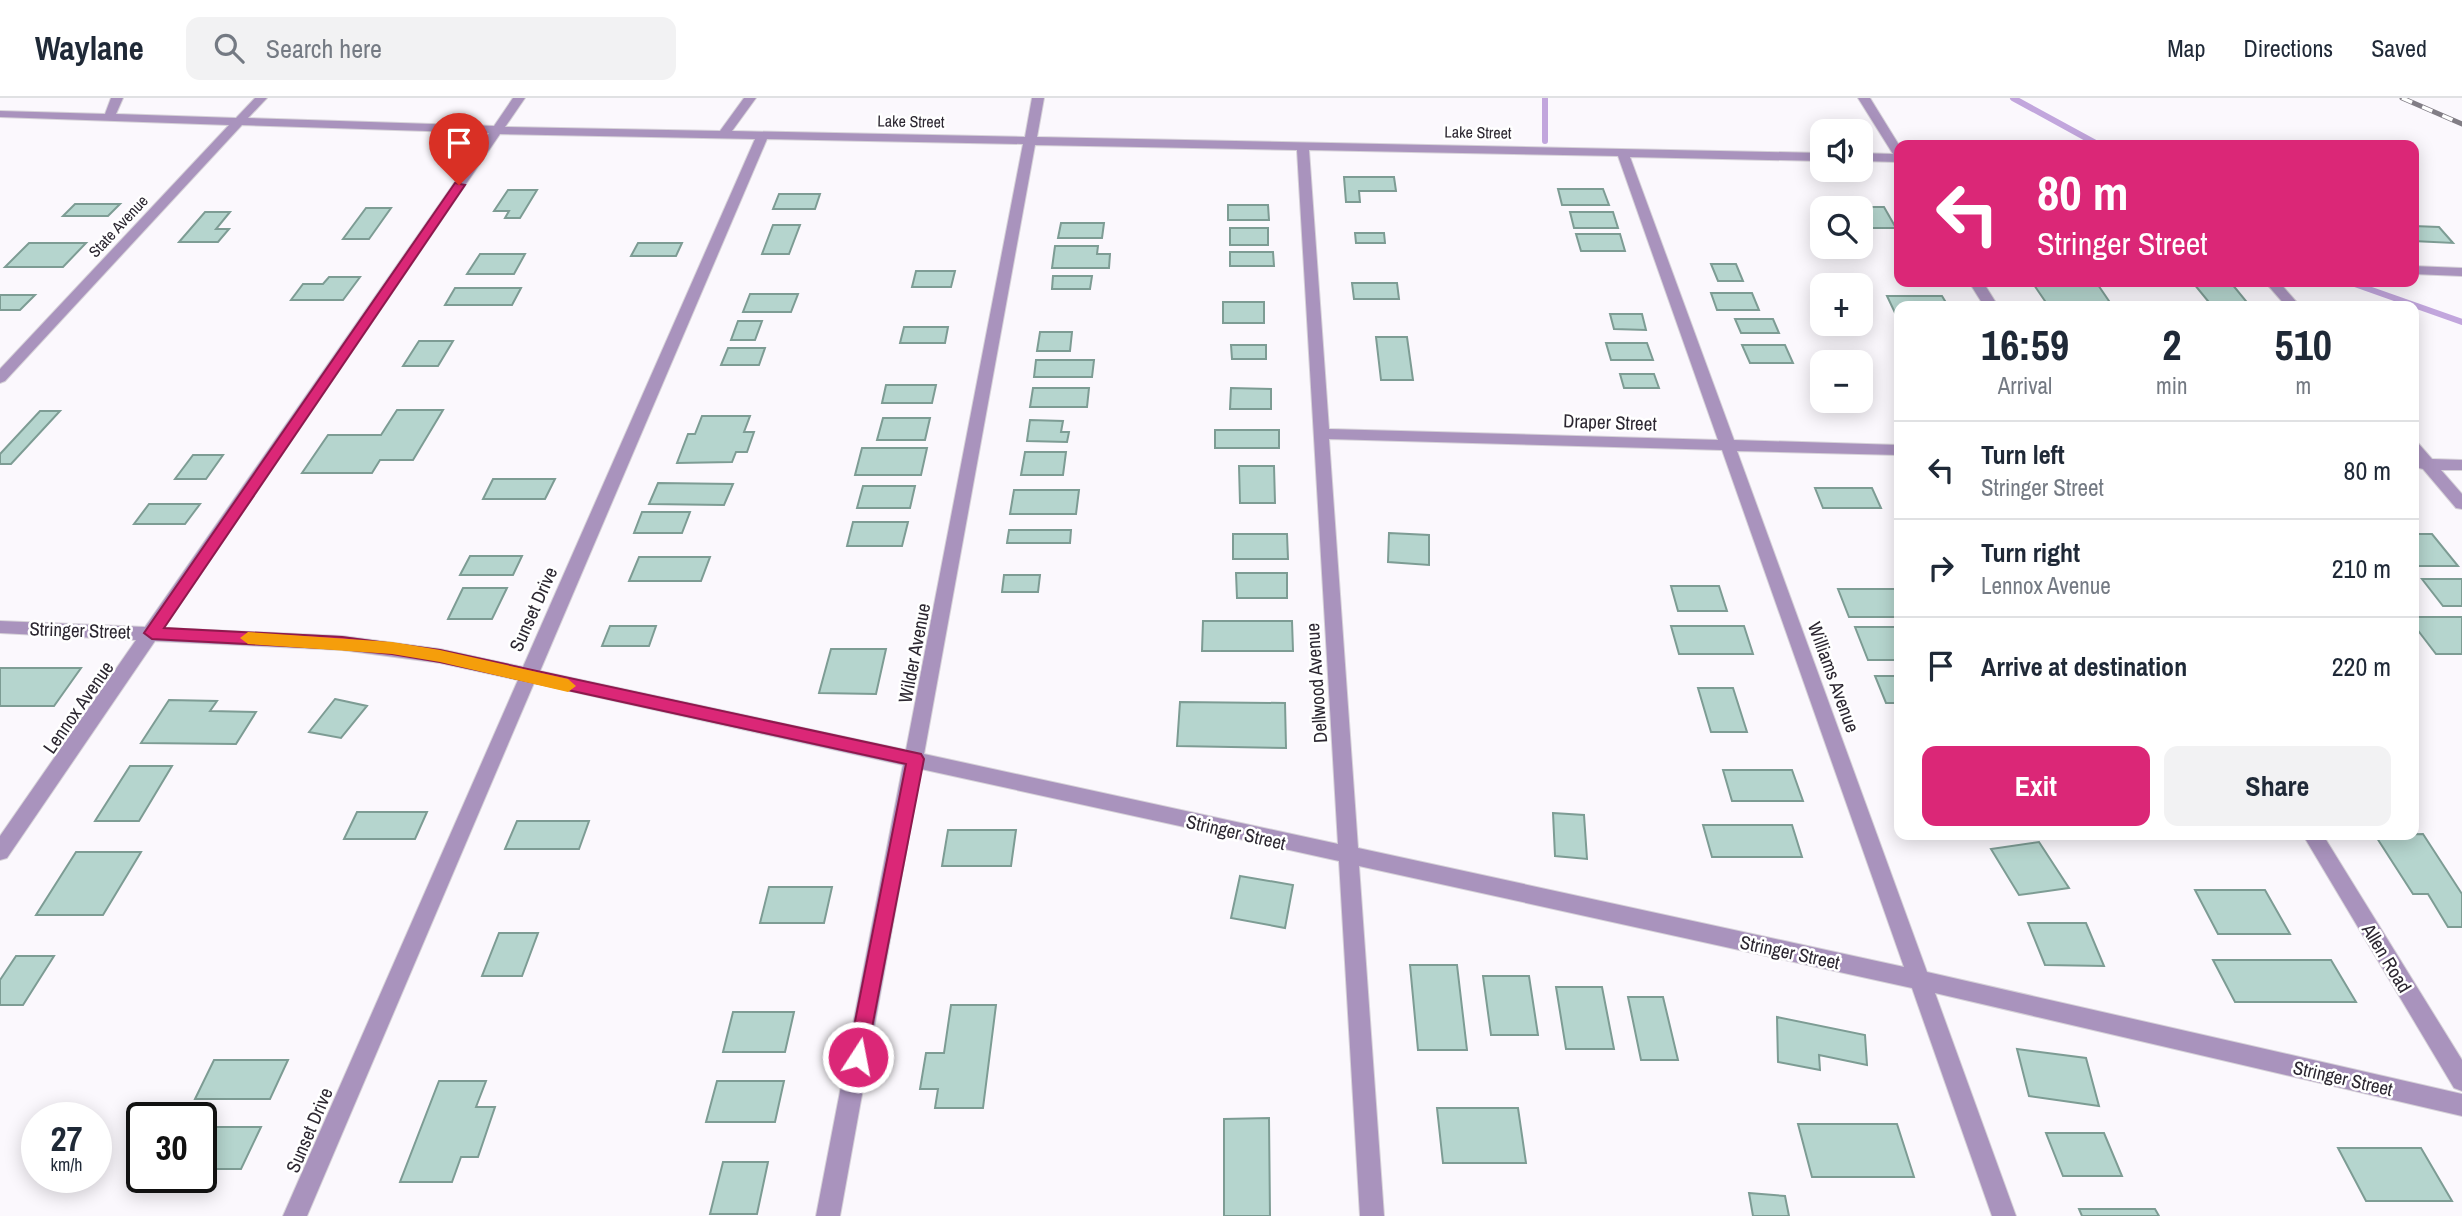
<!DOCTYPE html>
<html lang="en">
<head>
<meta charset="utf-8">
<style>
	body { margin:0; font-family:"Archivo Narrow",sans-serif; background:#f2f2f3; color:#1f2937; height:100vh; display:flex; flex-direction:column; font-size:26px; white-space:nowrap }
	* { box-sizing:border-box; margin:0 }
	p { font-size:23px; color:#747a83 }
	.icon { flex:none; width:38px; height:38px; fill:none; stroke:currentColor; stroke-width:2; stroke-linecap:round; stroke-linejoin:round }
	.map { position:relative; flex:1; overflow:hidden }
	.panel { position:absolute; left:1894px; top:203px; width:525px; height:539px; display:flex; flex-direction:column; background:#fff; border-radius:14px; box-shadow:0 4px 18px #0003 }
	.panel>* { flex:none }
	.banner { position:absolute; left:1894px; top:42px; width:525px; height:147px; border-radius:14px; box-shadow:0 4px 18px #0003; background:#db2777; color:#fff; overflow:hidden }
	.fabs { position:absolute; left:1810px; top:21px; display:grid; gap:14px }
	.fabs a { display:grid; place-items:center; width:63px; height:63px; border-radius:14px; background:#fff; box-shadow:0 4px 18px #0003; font-size:35px }
	.speed { position:absolute; left:21px; top:1004px; display:flex; gap:14px; font-size:35px; font-weight:700; text-align:center }
	.speed>* { display:grid; place-content:center; width:91px; height:91px; border-radius:50%; background:#fff; box-shadow:0 4px 18px #0003; line-height:1 }
	.speed small { font-size:18px; font-weight:400 }
	.speed .limit { border:4px solid #111; border-radius:10px; background:#fff; color:#111 }
	.pin { position:absolute; display:grid; place-items:center; width:60px; height:60px; color:#fff; margin:-72px -30px; border-radius:50% 50% 50% 0; rotate:-45deg; box-shadow:0 0 7px #0007 }
	.pin .icon { rotate:45deg }
	.me { position:absolute; width:77px; margin:-38px; rotate:11deg; stroke-linejoin:round; filter:drop-shadow(0 0 5px #0008) }
	.turn { display:flex; align-items:center; gap:24px; height:147px; padding:0 28px; font-size:32px }
	.turn .icon { width:91px; height:91px; stroke-width:2.5 }
	.turn b { display:block; font-size:49px; line-height:60px }
	.eta { display:flex; justify-content:space-evenly; align-items:center; height:119px; text-align:center }
	.eta b { font-size:42px; font-weight:700; line-height:49px }
	.action { display:flex; gap:14px; margin-top:auto; padding:14px 28px }
	.action a { flex:1; height:80px; border-radius:14px; background:#db2777; color:#fff; font-size:28px; font-weight:700; line-height:80px; text-align:center }
	.action a+a { background:#f2f2f3; color:#1f2937 }
	ul { padding:0; list-style:none }
	li { display:flex; align-items:center; gap:21px; height:98px; padding:0 28px; border-top:2px solid #e0e1e3 }
	li div { flex:1 }
	li b { display:block; font-size:26px }
	li em { font-style:normal }
	header { display:flex; align-items:center; gap:42px; box-sizing:border-box; height:98px; padding:0 35px; background:#fff; border-bottom:2px solid #e0e1e3 }
	header strong { font-size:33px }
	nav { display:flex; gap:38px; margin-inline-start:auto; font-size:24px }
	.search { width:490px; height:63px; background:#f2f2f3; display:flex; align-items:center; gap:18px; box-sizing:border-box; padding:0 24px; border-radius:14px; color:#747a83; font-size:26px }
	.map>svg:first-child { display:block }
	.lines { fill:none; stroke-linecap:round; stroke-linejoin:round }
	.stream { stroke:#c2a6dd; stroke-width:6 }
	.building { fill:#b5d5ce; stroke:#7d9c94; stroke-width:2 }
	.minor-casing { stroke:#d6d2d8; stroke-width:2 }
	.minor { fill:#a993bd; fill-rule:evenodd }
	.rail-casing { stroke:#817d85; stroke-width:5 }
	.rail { stroke:#fff; stroke-width:3.5; stroke-dasharray:11; stroke-linecap:butt }
	.route { fill:#db2777; stroke:#8e194d; stroke-width:2 }
	.slow { fill:#f59e0b }
	.labels { text-anchor:middle; stroke-width:5; stroke-linejoin:round; paint-order:stroke }
	.far-street-label { font-size:16px; fill:#2c2731; stroke:#fff }
	.street-label { font-size:19px; fill:#2c2731; stroke:#fff }
</style>
</head>
<body>
<header>
<strong>Waylane</strong>
<div class="search"><svg class="icon" aria-label="search" viewBox="0 0 24 24"><circle cx="10" cy="10" r="6"/><path d="M15 15l6 6"/></svg>Search here</div>
<nav><a>Map</a><a>Directions</a><a>Saved</a></nav>
</header>
<div class="map">
<svg width="2462" height="1118" viewBox="0 0 2462 1118">
	<rect width="100%" height="100%" fill="#fbf8fd"/>
	<g class="lines">
		<path class="stream" d="M1545 0V43
			M2013 0 2099 47
			M2349 184 2462 224"/>
	</g>
	<path class="building" d="M1344 79H1394L1396 93H1359L1360 104H1346Z
		M1558 91H1603L1609 107H1562Z
		M508 92H537L520 120H505L509 113H494Z
		M779 96H820L815 111H773Z
		M75 106H120L108 118H63Z
		M1228 107H1268L1269 122H1228Z
		M1833 109H1884L1896 130H1860V110Z
		M366 110H391L369 141H343Z
		M205 114H230L216 131H229L218 144H179Z
		M1570 114H1613L1618 130H1574Z
		M1061 125H1104L1102 140H1058Z
		M773 127H800L789 156H762Z
		M2413 128 2439 129 2453 145 2413 143Z
		M1230 130H1268V147H1230Z
		M1355 135H1384L1385 145H1356Z
		M1576 136H1620L1625 153H1581Z
		M29 145H86L63 169H5Z
		M638 145H682L676 158H631Z
		M1055 148H1098L1097 156H1110L1109 170H1052Z
		M1230 154H1273L1274 168H1230Z
		M480 156H525L514 176H467Z
		M1711 166H1736L1743 183H1718Z
		M916 173H955L951 189H912Z
		M1053 178H1092L1090 191H1052Z
		M329 179H360L343 202H291L303 186H323Z
		M2032 184H2096L2111 206H2047Z
		M1352 185H1397L1399 201H1354Z
		M2194 186H2232L2250 208H2212Z
		M455 190H521L512 207H445Z
		M1711 195H1752L1759 212H1717Z
		M750 196H798L791 214H743Z
		M0 197H35L20 212H0Z
		M1887 198H1942L1948 208H1899L1897 219Z
		M1223 204H1264V225H1223Z
		M1610 216H1642L1646 232 1614 231Z
		M1735 221H1773L1779 235H1741Z
		M738 223H762L755 242H731Z
		M904 229H948L945 245H900Z
		M1040 234H1072L1070 253H1037Z
		M1376 239H1407L1413 282H1381Z
		M419 243H453L438 268H403Z
		M1606 245H1647L1653 262H1611Z
		M1231 247H1266V261H1232Z
		M1742 247H1785L1793 265H1750Z
		M728 250H765L759 267H721Z
		M1036 262H1094L1092 279H1034Z
		M1620 276H1654L1659 290H1624Z
		M886 287H936L932 305H882Z
		M1033 290H1089L1087 309H1030Z
		M1231 290 1271 291V311H1230Z
		M397 312H443L413 362H380L372 375H302L328 337H381Z
		M40 313H60L11 366H0V356Z
		M702 318H750L744 334H754L747 354H736L732 364 677 365 688 336H695Z
		M883 320H930L925 342H877Z
		M1030 322 1063 323 1061 334H1069L1067 344 1027 343Z
		M1215 332H1279V350H1215Z
		M862 350H927L921 377H855Z
		M1025 354H1066L1063 377H1021Z
		M193 357H223L206 381H175Z
		M1239 368H1274L1275 405H1240Z
		M493 381H555L545 401H483Z
		M658 385 733 386 724 407 649 406Z
		M863 388H915L910 410H857Z
		M1815 390H1872L1881 410H1823Z
		M1014 392H1079L1076 416H1010Z
		M149 406H200L185 426H134Z
		M642 414H690L682 435H634Z
		M853 424H908L902 448H847Z
		M1009 432H1071L1070 445H1007Z
		M1389 435 1429 437V467L1388 464Z
		M1233 436H1287L1288 461H1233Z
		M2413 436H2432L2458 468H2415Z
		M470 458H522L513 477H460Z
		M639 459H710L701 483H629Z
		M1236 475H1287V500H1237Z
		M1004 477H1040L1038 494H1002Z
		M2422 481H2462V508H2443Z
		M1671 488H1719L1727 513H1678Z
		M463 490H507L492 521H448Z
		M1838 491H1899V519H1849Z
		M2413 519H2462V556H2436L2413 526Z
		M1203 523H1292L1293 553H1202Z
		M610 528H656L649 548H602Z
		M1671 528H1744L1753 556H1679Z
		M1855 529H1899V562H1868Z
		M831 551H886L876 596 819 595Z
		M0 570H81L54 608H0Z
		M1875 578H1899V605H1886Z
		M1698 590H1733L1747 634H1711Z
		M335 601 367 608 341 640 309 634Z
		M169 602 217 603 210 613 256 614 236 646 141 645Z
		M1180 604 1285 605 1286 650 1177 648Z
		M130 668H172L139 723H95Z
		M1723 672H1792L1803 703H1732Z
		M357 714H427L415 741H344Z
		M1553 715 1584 717 1587 761 1555 758Z
		M517 723H589L579 751H505Z
		M1703 727H1792L1802 759H1712Z
		M948 732H1016L1011 768H942Z
		M2423 736 2462 796V829H2448L2428 796H2413L2375 737Z
		M2039 744 2069 790 2019 797 1991 751Z
		M76 754H141L103 817H36Z
		M1240 778 1293 787 1285 830 1231 820Z
		M769 789H832L824 825H760Z
		M2195 792H2265L2290 836H2218Z
		M2028 825H2086L2104 868 2045 867Z
		M499 835H538L522 878H482Z
		M16 858H54L23 907H0V882Z
		M2213 862H2331L2356 904H2235Z
		M1410 867H1457L1467 952H1418Z
		M1483 878H1529L1538 937H1491Z
		M1556 889H1602L1614 951H1566Z
		M1628 899H1663L1678 962H1641Z
		M951 907H996L983 1010H935L938 991H920L926 955H944Z
		M733 914H794L785 954H723Z
		M1777 919 1865 937 1867 967 1819 957 1820 972 1778 964Z
		M2017 951 2086 960 2099 1008 2029 998Z
		M214 962H288L270 1001H195Z
		M439 983H486L476 1009H495L478 1059H461L452 1084H400Z
		M717 983H784L775 1024H706Z
		M1437 1010H1518L1526 1065H1443Z
		M1269 1020 1270 1118H1224V1021Z
		M1798 1026H1897L1914 1079H1812Z
		M201 1029H261L241 1071H201Z
		M2046 1035H2104L2122 1078H2063Z
		M2338 1050H2421L2452 1103H2366Z
		M723 1064H768L757 1116H710Z
		M1749 1095 1785 1098 1789 1118H1753Z
		M2079 1111H2155L2159 1118H2082Z"/>
	<g class="lines">
		<g class="minor-casing">
			<path id="minor" d="M111 0H123L116 16 236 20 255 0H267L248 20 494 28 513 0H525L505 29 720 33 744 0H756L732 33 1025 39 1032 0H1044L1037 39 1822 55V63L1630 59 1734 342 1899 347V357L1737 353 1927 874 2462 996V1018L1935 895 2016 1118H1992L1912 890 1359 768 1384 1118H1360L1339 763 921 671 840 1118H816L903 667 534 585 307 1118H283L518 582 440 565 342 552 155 543 7 760 0 762V738L136 542 0 535V523L145 529 489 35 242 27 5 283 0 285V271L229 27 0 19V13L105 16ZM500 36 755 41 523 569 440 551 342 538 164 530ZM767 41 1023 46 906 652 540 573ZM1035 47 1297 52 1338 746 924 656ZM1309 52 1618 58 1718 342 1329 331ZM1329 341 1722 352 1904 869 1358 750Z
				M1858 0H1870L1899 47V64L1860 63V55L1893 56Z
				M2413 168 2462 170V178L2413 176Z
				M1969 184H1983L1998 208H1984Z
				M2265 184H2279L2300 208H2286Z
				M2413 344 2418 345 2432 361 2462 362V372H2441L2462 396V411L2456 410 2423 371 2419 370 2413 359Z
				M2303 737H2323L2462 962V993L2454 990Z"/>
		</g>
		<use href="#minor" class="minor"/>
		<g class="rail-casing">
			<path id="rail" d="M2402 0 2462 26"/>
		</g>
		<use href="#rail" class="rail"/>
	</g>
	<path class="route" d="M455 85 465 87 164 530 342 539 440 552 921 656 924 661 865 966 858 969 851 966 848 959 906 666 440 564 392 556 342 551 152 541 144 535Z"/>
	<path class="slow" d="M248 534 392 544 440 552 568 581 576 588 568 594 440 564 392 556 248 546 240 540Z"/>
	<g class="labels">
		<g class="far-street-label">
			<text transform="translate(911 23) rotate(1)" y="6">Lake Street</text>
			<text transform="translate(1478 34) rotate(1)" y="6">Lake Street</text>
			<text transform="translate(118 128) rotate(-47)" y="6">State Avenue</text>
		</g>
		<g class="street-label">
			<text transform="translate(1610 324) rotate(2)" y="7">Draper Street</text>
			<text transform="translate(533 511) rotate(-66)" y="7">Sunset Drive</text>
			<text transform="translate(80 532) rotate(2)" y="7">Stringer Street</text>
			<text transform="translate(914 555) rotate(-79)" y="7">Wilder Avenue</text>
			<text transform="translate(1834 579) rotate(70)" y="7">Williams Avenue</text>
			<text transform="translate(1316 585) rotate(-94)" y="7">Dellwood Avenue</text>
			<text transform="translate(78 609) rotate(-55)" y="7">Lennox Avenue</text>
			<text transform="translate(1236 734) rotate(13)" y="7">Stringer Street</text>
			<text transform="translate(1790 854) rotate(12)" y="7">Stringer Street</text>
			<text transform="translate(2387 860) rotate(59)" y="7">Allen Road</text>
			<text transform="translate(2343 980) rotate(13)" y="7">Stringer Street</text>
			<text transform="translate(309 1032) rotate(-67)" y="7">Sunset Drive</text>
		</g>
	</g>
</svg>
<div class="fabs">
<a><svg class="icon" aria-label="sound" viewBox="0 0 24 24"><path d="M4 9h4l5-4v14l-5-4H4zM17 9q2 3 0 6"/></svg></a>
<a><svg class="icon" aria-label="search" viewBox="0 0 24 24"><circle cx="10" cy="10" r="6"/><path d="M15 15l6 6"/></svg></a>
<a>+</a>
<a>−</a>
</div>
<div class="speed"><div>27<small>km/h</small></div><div class="limit">30</div></div>
<div class="pin" style="left:459px;top:87px;background:#d93025"><svg class="icon" aria-label="arrive" viewBox="0 0 24 24"><path d="M6 21V4h12l-3 4 3 4H6"/></svg></div>
<svg class="me" style="left:858px;top:959px" viewBox="-20 -20 40 40"><circle r="17" fill="#db2777" stroke="#fff" stroke-width="3"/><path d="M0-11L8 9 0 5-8 9z" fill="#fff"/></svg>
<div class="banner">
<div class="turn"><svg class="icon" aria-label="left" viewBox="0 0 24 24"><path d="M17 20v-9H6M10 6l-5 5 5 5"/></svg><div><b>80 m</b>Stringer Street</div></div>
</div>
<section class="panel">
<div class="eta">
<div><b>16:59</b><p>Arrival</p></div>
<div><b>2</b><p>min</p></div>
<div><b>510</b><p>m</p></div>
</div>
<ul>
<li><svg class="icon" aria-label="left" viewBox="0 0 24 24"><path d="M17 20v-9H6M10 6l-5 5 5 5"/></svg><div><b>Turn left</b><p>Stringer Street</p></div><em>80 m</em></li>
<li><svg class="icon" aria-label="right" viewBox="0 0 24 24"><path d="M7 20v-9h11M14 6l5 5-5 5"/></svg><div><b>Turn right</b><p>Lennox Avenue</p></div><em>210 m</em></li>
<li><svg class="icon" aria-label="arrive" viewBox="0 0 24 24"><path d="M6 21V4h12l-3 4 3 4H6"/></svg><div><b>Arrive at destination</b></div><em>220 m</em></li>
</ul>
<div class="action"><a>Exit</a><a>Share</a></div>
</section>
</div>
</body>
</html>
